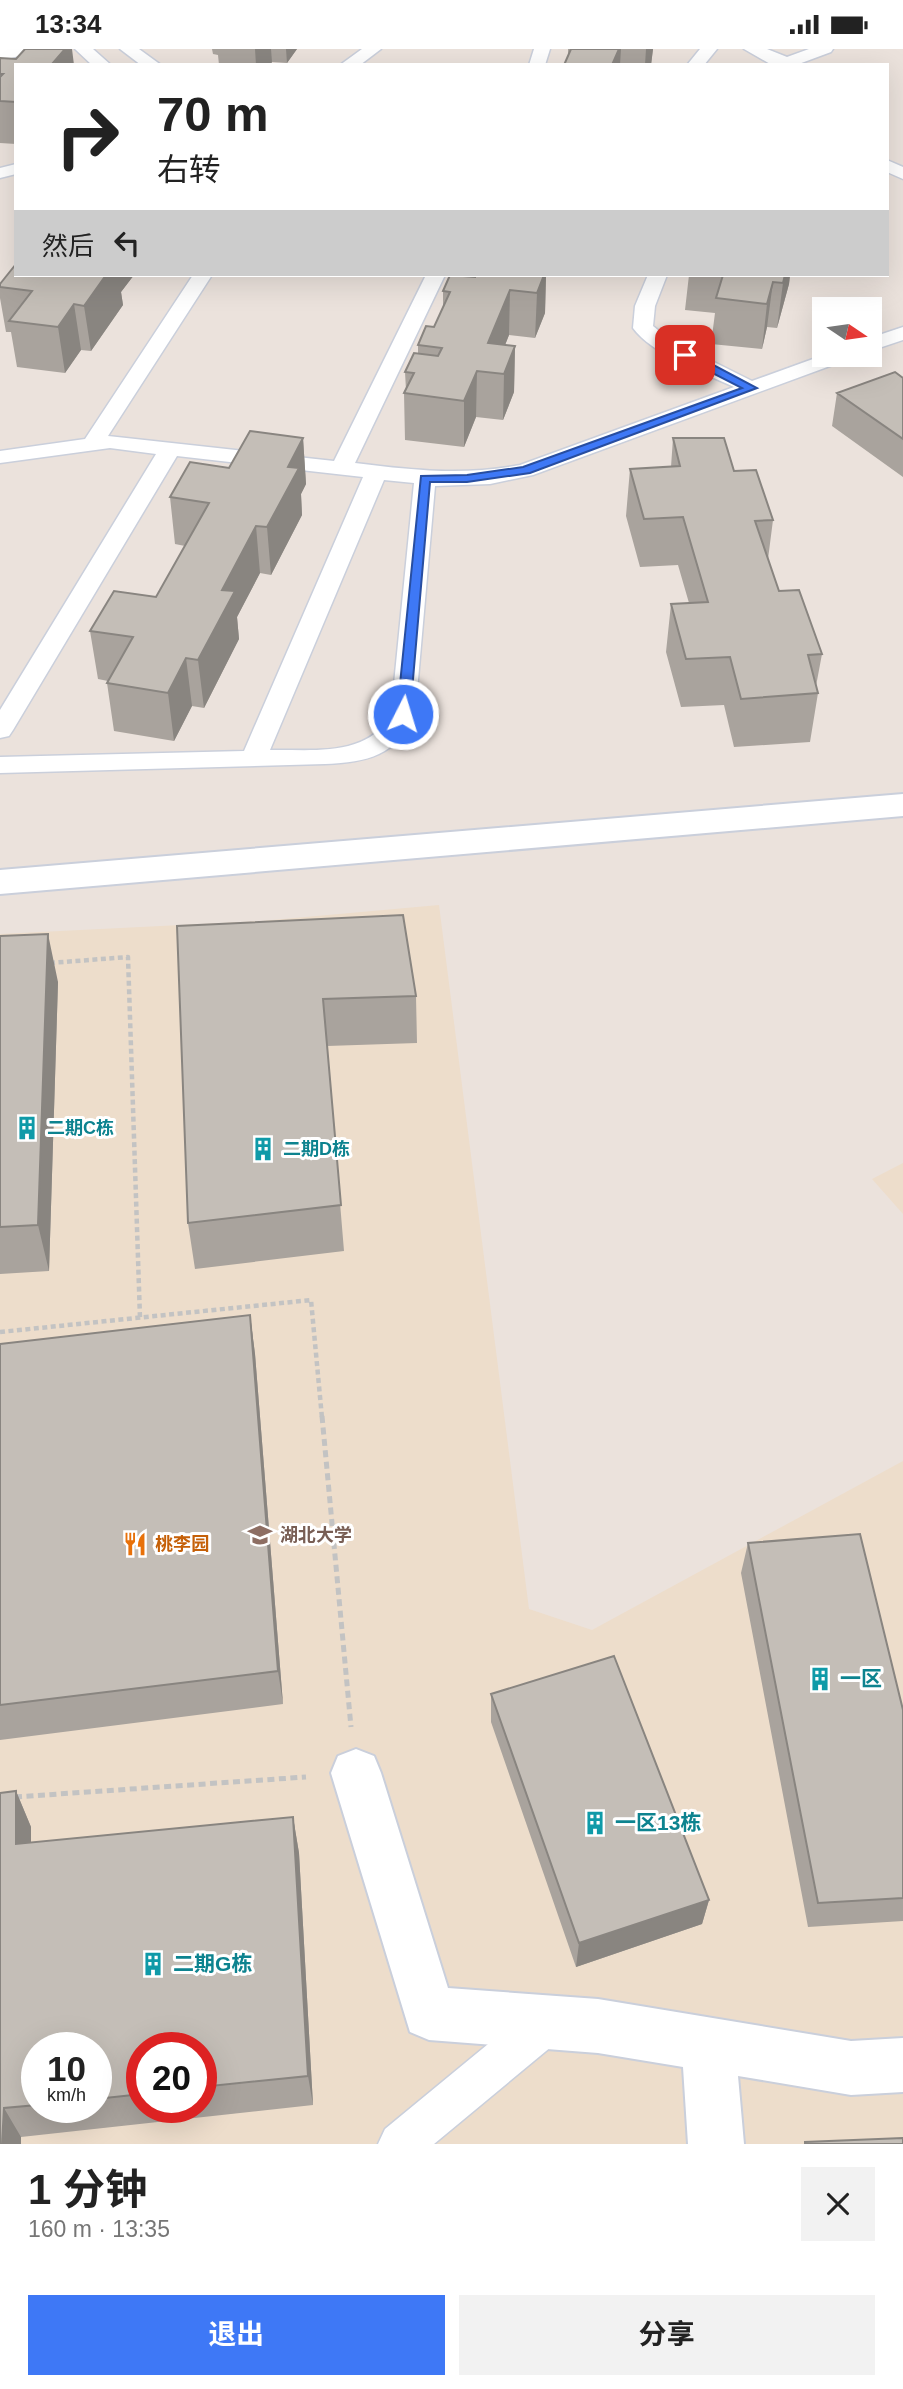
<!DOCTYPE html>
<html lang="zh">
<head>
<meta charset="utf-8">
<style>
	body { margin:0; font-family:Arial,"Noto Sans SC",sans-serif; background:#f2f2f2; color:#222; height:100vh; display:flex; flex-direction:column; font-size:26px; white-space:nowrap }
	* { box-sizing:border-box; margin:0 }
	p { font-size:23px; color:#767676 }
	.icon { flex:none; width:38px; height:38px; fill:none; stroke:currentColor; stroke-width:2; stroke-linecap:round; stroke-linejoin:round }
	.map { position:relative; height:2095px; overflow:hidden }
	.panel { display:flex; flex-direction:column; background:#fff; flex:1 }
	.panel>* { flex:none }
	.hud { position:absolute; left:14px; top:14px; width:875px; height:214px; border-radius:0px; box-shadow:0 7px 28px #0002; background:#fff; color:#222; overflow:hidden }
	.needle { width:46px; rotate:103deg }
	.controls { position:absolute; left:812px; top:248px; display:grid; gap:14px }
	.controls a { display:grid; place-items:center; width:70px; height:70px; border-radius:0px; background:#fff; box-shadow:0 7px 28px #0002; font-size:35px }
	.speed { position:absolute; left:21px; top:1983px; display:flex; gap:14px; font-size:35px; font-weight:700; text-align:center }
	.speed>* { display:grid; place-content:center; width:91px; height:91px; border-radius:50%; background:#fff; box-shadow:0 7px 28px #0002; line-height:1 }
	.speed small { font-size:18px; font-weight:400 }
	.speed .limit { border:10px solid #d22; background:#fff; color:#111 }
	.pin { position:absolute; display:grid; place-items:center; width:60px; height:60px; color:#fff; margin:-30px; border-radius:14px; box-shadow:0 4px 10px #0006 }
	.me { position:absolute; width:77px; margin:-38px; rotate:5deg; stroke-linejoin:round; filter:drop-shadow(0 0 5px #0008) }
	.turn { display:flex; align-items:center; gap:24px; height:147px; padding:0 28px; font-size:32px }
	.turn .icon { width:91px; height:91px; stroke-width:2.5 }
	.turn b { display:block; font-size:49px; line-height:60px }
	.then { display:flex; align-items:center; height:66px; padding:0 28px; background:#0003; gap:14px; font-size:26px }
	.round { display:grid; place-items:center; flex:none; width:74px; height:74px; border-radius:0px; background:#f2f2f2 }
	.head { display:flex; align-items:center; justify-content:space-between; height:119px; padding:0 28px }
	h1 { font-size:42px; font-weight:700; line-height:52px }
	.primary-button { display:flex; gap:14px; margin-top:auto; padding:14px 28px }
	.primary-button a { flex:1; height:80px; border-radius:0px; background:#3e78f6; color:#fff; font-size:28px; font-weight:700; line-height:80px; text-align:center }
	.primary-button a+a { background:#f2f2f2; color:#222 }
	.status { display:flex; justify-content:space-between; align-items:center; height:49px; padding:0 35px; background:#fff; direction:ltr }
	.status svg { height:19px; fill:currentColor }
	.map>svg:first-child { display:block }
	.education { fill:#edddcb; fill-rule:evenodd }
	.lines { fill:none; stroke-linecap:round; stroke-linejoin:round }
	.service-casing { stroke:#cacfdb; stroke-width:3 }
	.minor-casing { stroke:#cacfdb; stroke-width:4 }
	.tertiary-casing { stroke:#cacfdb; stroke-width:4 }
	.path-far1 { stroke:#c3c3c3; stroke-width:4.5; stroke-dasharray:5 3.5; stroke-linecap:butt }
	.path { stroke:#c3c3c3; stroke-width:5; stroke-dasharray:7 4.5; stroke-linecap:butt }
	.service { fill:#fff; fill-rule:evenodd }
	.minor { fill:#fff; fill-rule:evenodd }
	.tertiary { fill:#fff; fill-rule:evenodd }
	.wall { fill:#a9a39d; fill-rule:evenodd }
	.shaded-wall { fill:#898580 }
	.building { fill:#c4beb7; stroke:#898580; stroke-width:2 }
	.route { fill:#3e78f6; stroke:#284ea0; stroke-width:2 }
	.labels { text-anchor:middle; stroke-width:6; stroke-linejoin:round; paint-order:stroke }
	.culture-label { font-size:18px; font-weight:bold; fill:#0d838f; stroke:#fff; text-anchor:start }
	.education-label { font-size:18px; font-weight:bold; fill:#785e54; stroke:#fff; text-anchor:start }
	.food-label { font-size:18px; font-weight:bold; fill:#c56008; stroke:#fff; text-anchor:start }
	.near-culture-label { font-size:21px; font-weight:bold; fill:#0d838f; stroke:#fff; text-anchor:start }
</style>
</head>
<body>
<div class="status"><b>13:34</b><svg viewBox="0 0 49 12"><path d="M0 12V9h3v3zM5 12V6h3v6zM10 12V3h3v9zM15 12V0h3v12zM26 1h20v11H26zM47 4h2v5h-2z"/></svg></div>
<div class="map">
<svg width="903" height="2095" viewBox="0 0 903 2095">
	<rect width="100%" height="100%" fill="#ebe2dc"/>
	<path class="education" d="M439 856 529 1560 592 1581 903 1412V2095H0V885L261 872ZM37 1998H96V2058H37ZM142 1998H201V2058H142Z
		M903 1114V1165L872 1130Z"/>
	<g class="lines">
		<g class="service-casing">
			<path id="service" d="M75 0H93L111 16H92Z
				M120 0H139L161 16H141Z
				M362 0H381L360 16H340Z
				M534 0H550L545 16H529Z
				M700 0H717L704 16H687Z
				M744 0H767L787 8 809 0H833L831 3 796 16H772Z
				M887 111 903 118V130L887 123Z
				M16 115V125L0 129V119Z
				M193 226H212L108 387 334 412 426 226H445L355 414C411 421 464 427 520 416L734 338C704 324 652 305 633 279L635 257 648 226H667L655 257 653 277 670 291 752 332 824 306H852L849 310 533 426 490 435 435 437 415 665C395 707 369 713 325 715L0 724V708L244 702 363 428 177 407 13 681 9 687 0 689V661L156 405 110 399 0 414V402L85 390ZM384 431 414 434 391 665C368 709 312 700 270 701Z
				M903 278V291L870 302V289Z
				M548 1952 563 1958 569 1973 563 1988 434 2095H378L385 2080 533 1958Z"/>
		</g>
		<g class="minor-casing">
			<path id="minor" d="M0 0H34L30 4 0 12Z
				M356 1700 374 1707 381 1724 448 1939 598 1950 851 1992 903 1989V2043L851 2046 738 2027 744 2095H688L683 2018 598 2004 429 1991 410 1983 331 1724 338 1707Z"/>
		</g>
		<g class="tertiary-casing">
			<path id="tertiary" d="M903 745V767L0 845V821Z"/>
		</g>
		<path class="path-far1" d="M50 914 128 908 140 1269
			M0 1283 311 1251 322 1369"/>
		<path class="path" d="M322 1367 351 1678
			M15 1748 306 1728"/>
		<use href="#service" class="service"/>
		<use href="#minor" class="minor"/>
		<use href="#tertiary" class="tertiary"/>
	</g>
	<path class="wall" d="M212 0H297L287 14 272 13 270 16H219L218 6 213 5Z
		M568 0H653L651 16H564L568 6Z
		M0 9 16 16V95L0 94Z
		M16 226H134L121 243 123 256 91 302 81 301 65 324 17 318 11 283H6L0 249V235Z
		M450 226H546L545 264 535 289 509 286 505 296 515 297 514 343 503 371 476 368 464 398 405 391 404 344 406 341 405 323 418 305V296L434 278 443 258V242Z
		M689 226H790L789 235 777 279 767 278 762 300 711 295 715 264 685 261Z
		M903 329V428L832 377 837 344Z
		M303 389 306 435 301 445 302 466 271 526 260 524 237 568 239 590 204 659 192 657 174 692 114 682 107 634 108 632 98 630 90 582 156 548 185 497 175 495 170 448 229 419Z
		M673 389 734 422 773 471 768 510 779 542 822 605 816 637 818 644 810 693 734 698 724 656 681 658 666 603 671 555 689 554 678 516 640 518 626 467 630 420 671 418Z
		M177 877 416 947 417 994 327 997 344 1202 195 1220 188 1174Z
		M0 887 58 933 49 1222 0 1225Z
		M250 1266 255 1305 283 1655 0 1691V1295Z
		M748 1494 903 1661V1872L808 1878 741 1524Z
		M491 1645 709 1851 702 1875 576 1918 491 1673Z
		M16 1742 31 1778V1794L293 1768 299 1804 313 2056 21 2088 0 2095ZM37 1998H96V2058H37ZM142 1998H201V2058H142Z"/>
	<path class="shaded-wall" d="M65 0H72L74 16H52Z
		M255 0H271L272 13 270 16H256Z
		M286 0H297L287 14Z
		M619 0H621L620 16H612Z
		M646 0H653L651 16H645Z
		M106 226H134L121 243 123 256 91 302 84 257Z
		M544 226H546L545 264 535 289 537 244Z
		M785 226H790L789 235 777 279 783 234Z
		M773 233 767 278 762 300 767 255Z
		M510 241 509 286 494 324 488 294Z
		M74 255 81 301 65 324 58 278Z
		M515 297 514 343 503 371 504 325Z
		M477 322 476 368 464 398V352Z
		M303 389 306 435 301 445 302 466 271 526 267 478 288 418Z
		M256 477 260 524 237 568 239 590 204 659 198 611 222 541Z
		M186 609 192 657 174 692 168 644Z
		M48 885 58 933 49 1222 38 1176Z
		M250 1266 255 1305 283 1655 278 1622Z
		M16 1742 31 1778V1830L16 1795Z
		M293 1768 299 1804 313 2056 308 2027Z
		M709 1851 702 1875 576 1918 579 1894Z
		M4 2059 21 2088V2095H2Z"/>
	<path class="building" d="M25 0H65L52 15 55 16H16V53L0 52V28L3 25H0V9L16 10Z
		M571 0H619L612 16H564Z
		M16 215V226H106L84 257 74 255 58 278 9 272 32 242 0 238V235Z
		M450 226 475 228V226H544L537 244 510 241 488 294 515 297 504 325 477 322 464 352 404 344 414 324 405 323 414 304 438 307 442 299 418 296 426 277 434 278 450 243 443 242Z
		M723 226H785L783 234 773 233 767 255 716 249Z
		M895 323 903 329V390L837 344Z
		M250 382 303 389 288 418 299 419 267 478 256 477 222 541 235 542 198 611 186 609 168 644 107 634 133 588 90 582 114 542 156 548 209 454 170 448 190 413 229 419Z
		M673 389H724L734 422 756 421 773 471 755 472 779 542 799 541 822 605 808 606 818 644 741 650 730 608 686 610 671 555 708 553 683 468 644 470 630 420 680 417Z
		M403 866 416 947 323 950 341 1156 188 1174 177 877Z
		M48 885 38 1176 0 1178V887Z
		M250 1266 278 1622 0 1656V1295Z
		M860 1485 903 1661V1849L818 1854 748 1494Z
		M614 1607 709 1851 579 1894 491 1645Z
		M16 1742V1795L293 1768 308 2027 201 2038V1998H142V2045L96 2050V1998H37V2056L4 2059 2 2095H0V1744Z
		M903 2089V2095H805V2093Z"/>
	<path class="route" d="M681 303H689L757 339 530 424 467 433H430L410 665 403 669 399 668 397 665 421 427 467 426 523 418 742 339 681 308Z"/>
	<defs>
		<g id="building-bare" transform="scale(1.89)"><path d="M-4-6H4V6H1V3H-1V6H-4ZM-2.5-4.3h1.7v1.8h-1.7ZM.8-4.3h1.7v1.8H.8ZM-2.5-1h1.7V.8h-1.7ZM.8-1h1.7V.8H.8Z" fill="#0f9aa8" stroke="#fff" stroke-width="2.5" paint-order="stroke"/></g>
		<g id="university-bare" transform="scale(1.89)"><path d="M0-5L7-2L0 1L-7-2ZM-4 1L0 2.5L4 1V4Q0 6-4 4Z" fill="#8d6e63" stroke="#fff" stroke-width="2.5" paint-order="stroke"/></g>
		<g id="restaurant-bare" transform="scale(1.89)"><path d="M-5-6h1v4h1v-4h1v4h1v-4h1v5L-1.5 .5V6h-2V.5L-5-1ZM5-6V6H3V1.5H1.5Q1.5-4 5-6Z" fill="#e8710a" stroke="#fff" stroke-width="2.5" paint-order="stroke"/></g>
	</defs>
	<g fill-rule="evenodd">
		<use href="#building-bare" x="27" y="1079"/>
		<use href="#building-bare" x="263" y="1100"/>
		<use href="#university-bare" x="260" y="1486"/>
		<use href="#restaurant-bare" x="135" y="1495"/>
		<use href="#building-bare" x="820" y="1630"/>
		<use href="#building-bare" x="595" y="1774"/>
		<use href="#building-bare" x="153" y="1915"/>
	</g>
	<g class="labels">
		<g class="culture-label">
			<text x="47" y="1085">二期C栋</text>
			<text x="283" y="1106">二期D栋</text>
		</g>
		<g class="education-label">
			<text x="280" y="1492">湖北大学</text>
		</g>
		<g class="food-label">
			<text x="155" y="1501">桃李园</text>
		</g>
		<g class="near-culture-label">
			<text x="840" y="1637">一区</text>
			<text x="615" y="1781">一区13栋</text>
			<text x="173" y="1922">二期G栋</text>
		</g>
	</g>
</svg>
<div class="controls">
<a><svg class="needle" viewBox="-14 -14 28 28"><path d="M0-13l5 13h-10z" fill="#e53935"/><path d="M0 13l5-13h-10z" fill="#767676"/></svg></a>
</div>
<div class="speed"><div>10<small>km/h</small></div><div class="limit">20</div></div>
<div class="pin" style="left:685px;top:306px;background:#d93025"><svg class="icon" aria-label="arrive" viewBox="0 0 24 24"><path d="M6 21V4h12l-3 4 3 4H6"/></svg></div>
<svg class="me" style="left:403px;top:665px" viewBox="-20 -20 40 40"><circle r="17" fill="#3e78f6" stroke="#fff" stroke-width="3"/><path d="M0-11L8 9 0 5-8 9z" fill="#fff"/></svg>
<div class="hud">
<div class="turn"><svg class="icon" aria-label="right" viewBox="0 0 24 24"><path d="M7 20v-9h11M14 6l5 5-5 5"/></svg><div><b>70 m</b>右转</div></div>
<div class="then">然后<svg class="icon" aria-label="left" viewBox="0 0 24 24"><path d="M17 20v-9H6M10 6l-5 5 5 5"/></svg></div>
</div>
</div>
<section class="panel">
<div class="head"><div><h1>1 分钟</h1><p>160 m · 13:35</p></div><a class="round"><svg class="icon" aria-label="close" viewBox="0 0 24 24"><path d="M6 6l12 12M18 6L6 18"/></svg></a></div>
<div class="primary-button"><a>退出</a><a>分享</a></div>
</section>
</body>
</html>
